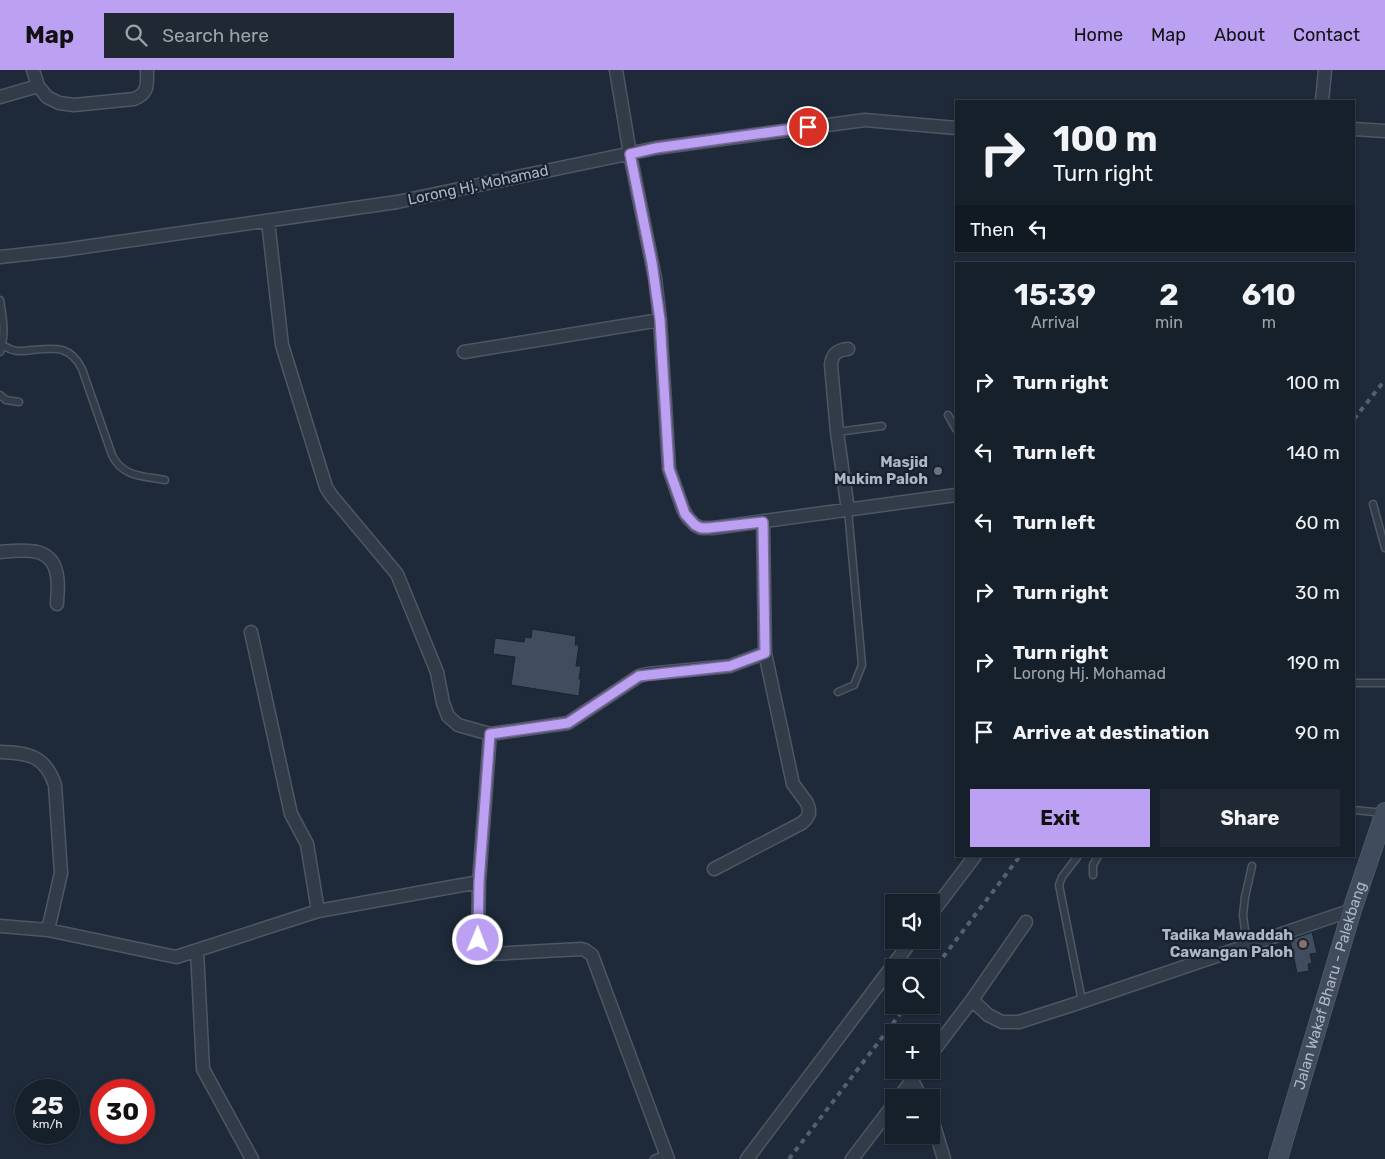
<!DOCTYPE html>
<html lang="en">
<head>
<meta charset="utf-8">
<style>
	body { margin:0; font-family:Rubik,sans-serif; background:#1f2833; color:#f1f3f6; height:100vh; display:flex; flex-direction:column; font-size:19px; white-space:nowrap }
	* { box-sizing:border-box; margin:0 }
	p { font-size:16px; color:#9ea3a9 }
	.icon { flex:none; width:28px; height:28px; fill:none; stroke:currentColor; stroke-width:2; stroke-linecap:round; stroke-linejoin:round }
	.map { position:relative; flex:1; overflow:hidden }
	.sheet { position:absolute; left:955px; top:192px; width:400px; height:595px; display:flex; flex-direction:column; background:#16202b; border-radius:0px; box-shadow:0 1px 4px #0004,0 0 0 1px #353e47 }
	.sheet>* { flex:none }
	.top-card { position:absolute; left:955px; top:30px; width:400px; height:152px; border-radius:0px; box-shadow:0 1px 4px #0004,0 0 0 1px #353e47; background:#16202b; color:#f1f3f6; overflow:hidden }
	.buttons { position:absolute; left:885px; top:824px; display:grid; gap:10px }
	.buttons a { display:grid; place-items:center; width:55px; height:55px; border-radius:0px; background:#16202b; box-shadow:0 1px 4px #0004,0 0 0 1px #353e47; font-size:25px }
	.speed { position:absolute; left:15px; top:1009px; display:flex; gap:10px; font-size:25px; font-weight:700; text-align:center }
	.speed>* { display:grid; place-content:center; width:65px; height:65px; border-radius:50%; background:#16202b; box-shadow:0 1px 4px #0004,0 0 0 1px #353e47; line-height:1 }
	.speed small { font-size:12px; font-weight:400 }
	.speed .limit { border:8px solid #d22; background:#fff; color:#111 }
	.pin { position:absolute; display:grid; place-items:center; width:42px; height:42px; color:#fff; margin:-21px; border:2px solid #fff; border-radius:50%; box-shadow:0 1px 5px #0007 }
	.me { position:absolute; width:55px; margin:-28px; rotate:1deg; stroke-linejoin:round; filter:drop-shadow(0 0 4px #0008) }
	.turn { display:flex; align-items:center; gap:18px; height:105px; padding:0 15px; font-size:22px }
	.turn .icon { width:65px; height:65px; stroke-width:2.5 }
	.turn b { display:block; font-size:35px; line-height:42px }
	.then { display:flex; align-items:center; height:48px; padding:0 15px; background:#0003; gap:10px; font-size:19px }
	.eta { display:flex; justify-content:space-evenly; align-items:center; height:85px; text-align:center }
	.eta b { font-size:30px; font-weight:700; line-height:35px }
	.primary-button { display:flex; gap:10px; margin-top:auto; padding:10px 15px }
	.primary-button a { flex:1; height:58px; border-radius:0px; background:#bca0f2; color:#111; font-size:20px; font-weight:700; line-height:58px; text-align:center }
	.primary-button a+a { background:#1f2833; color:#f1f3f6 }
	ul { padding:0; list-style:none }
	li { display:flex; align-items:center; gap:15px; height:70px; padding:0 15px }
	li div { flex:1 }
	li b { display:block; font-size:19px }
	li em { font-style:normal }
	header { display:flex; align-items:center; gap:30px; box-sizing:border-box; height:70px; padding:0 25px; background:#bca0f2; color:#111 }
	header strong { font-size:24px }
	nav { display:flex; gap:28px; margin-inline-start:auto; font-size:18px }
	.search { width:350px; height:45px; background:#1f2833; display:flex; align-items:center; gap:12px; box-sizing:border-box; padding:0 18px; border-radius:0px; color:#9ea3a9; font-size:19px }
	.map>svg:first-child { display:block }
	.building { fill:#3f4d5e; stroke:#1a2330 }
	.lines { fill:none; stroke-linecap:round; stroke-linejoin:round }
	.lane-casing { stroke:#4d5764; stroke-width:9 }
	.street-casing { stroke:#4d5764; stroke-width:15 }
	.secondary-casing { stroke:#4d5764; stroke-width:20 }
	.lane { stroke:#323c49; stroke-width:6 }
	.street { stroke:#323c49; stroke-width:12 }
	.secondary { stroke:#404b5d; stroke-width:18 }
	.rail { stroke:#546071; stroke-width:4; stroke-dasharray:5 5; stroke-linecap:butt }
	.route-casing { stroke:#7a689d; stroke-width:12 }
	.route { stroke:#bca0f2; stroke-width:9 }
	.worship-dot { fill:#6b7280; stroke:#18212e; stroke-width:2 }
	.education-dot { fill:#8d6e63; stroke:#18212e; stroke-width:2 }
	.labels { text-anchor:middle; stroke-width:4.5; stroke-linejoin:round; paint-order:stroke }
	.street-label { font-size:15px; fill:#acb7c6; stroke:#18212e }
	.poi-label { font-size:15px; font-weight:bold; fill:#acb7c6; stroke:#18212e; text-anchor:end }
</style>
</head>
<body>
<header>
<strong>Map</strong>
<div class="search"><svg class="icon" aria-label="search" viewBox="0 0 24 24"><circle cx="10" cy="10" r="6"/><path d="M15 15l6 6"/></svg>Search here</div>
<nav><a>Home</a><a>Map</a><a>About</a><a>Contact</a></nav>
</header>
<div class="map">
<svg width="1385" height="1089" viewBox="0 0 1385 1089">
	<rect width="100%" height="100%" fill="#1e2a39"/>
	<path class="building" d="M532 559 576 566 575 575H579L576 596H581L579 609H581L579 626 511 615 515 587 493 584 495 568 524 572 525 567 531 568Z
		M1312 862 1317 883 1310 884 1312 893 1308 894 1309 901 1297 903 1290 870Z"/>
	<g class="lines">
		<g class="lane-casing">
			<path id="lane" d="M0 230C3 248 6 264 0 282
				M2 275C6 277 9 279 13 280 19 282 26 281 32 280 55 278 70 275 82 299L112 385C122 407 143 406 165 410
				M0 325 6 330 19 332
				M948 345 956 359
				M837 362 882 356
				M1373 434 1385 478
				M1354 613H1385
				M838 622 854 615 862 595 848 440
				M1354 740 1384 743
				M1078 786 1062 807 1059 815 1082 931
				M1093 805V795L1098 786
				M1247 875 1243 845 1245 827 1252 796
				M654 1089 666 1084"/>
		</g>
		<g class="street-casing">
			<path id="street" d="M33 0 38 16 47 27 59 33 74 35 134 29C149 23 147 14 147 0
				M616 0 630 84 655 208 660 250 669 399 683 439 688 448 695 455 701 458H713L956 425
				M0 27 38 16
				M1322 31 1325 0
				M1354 59 1385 61
				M268 151 282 275 326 417 331 425 397 504 437 602 443 633 448 646 458 655 490 664
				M0 187 63 180 397 132 656 78 865 50 956 58
				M464 282 660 250
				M848 440 837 362 831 295C832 284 837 280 848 279
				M0 482C23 480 53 475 57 506 59 515 57 525 57 534
				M251 562 291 744 307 774 318 841
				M0 682C28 683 45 685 55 715L61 803 48 860
				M714 799 802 753 806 749 809 744V739L807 733 793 714 765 583 763 451
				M479 812 490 664 568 653 639 606 647 604 730 596 765 583
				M931 844 975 786
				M0 856 48 860 176 887 318 841 479 812 478 870C480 878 483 882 491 884L581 879 585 880 592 885 668 1089
				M197 880 203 999 252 1089
				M972 930 1026 852
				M931 984 972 930 988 945 1002 952H1019L1072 935 1352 840
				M912 1010 921 1028
				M899 1028 919 1000
				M931 1046 944 1089
				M747 1089 912 870
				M852 1089 894 1034"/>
		</g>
		<g class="secondary-casing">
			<g id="secondary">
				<path id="s1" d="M1278 1089 1352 840 1385 742"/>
			</g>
		</g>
		<use href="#lane" class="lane"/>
		<use href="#street" class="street"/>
		<use href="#secondary" class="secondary"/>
		<path class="rail" d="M1354 349 1385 310
			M931 903 1020 786
			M789 1089 907 935"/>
	</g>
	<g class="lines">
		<g class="route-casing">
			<path id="route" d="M478 870 479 812 490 664 568 653 639 606 730 596 765 583 763 452 708 458H701L695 455 685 444 669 399 660 250 652 193 630 84 656 78 808 57"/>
		</g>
		<use href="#route" class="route"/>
	</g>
	<circle class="worship-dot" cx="938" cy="401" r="5"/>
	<circle class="education-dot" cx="1303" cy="874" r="5"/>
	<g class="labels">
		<g class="street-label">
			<text transform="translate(478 115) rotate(-12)" y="5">Lorong Hj. Mohamad</text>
			<text dy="5" stroke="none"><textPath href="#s1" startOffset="181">Jalan Wakaf Bharu - Palekbang</textPath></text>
		</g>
		<g class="poi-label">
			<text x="928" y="397">Masjid<tspan x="928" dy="17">Mukim Paloh</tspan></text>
			<text x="1293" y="870">Tadika Mawaddah<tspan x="1293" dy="17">Cawangan Paloh</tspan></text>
		</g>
	</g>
</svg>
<div class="buttons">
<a><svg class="icon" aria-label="sound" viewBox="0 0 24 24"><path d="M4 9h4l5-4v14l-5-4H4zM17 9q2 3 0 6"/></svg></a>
<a><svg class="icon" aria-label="search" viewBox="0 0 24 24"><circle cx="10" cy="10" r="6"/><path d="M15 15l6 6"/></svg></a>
<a>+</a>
<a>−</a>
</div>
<div class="speed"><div>25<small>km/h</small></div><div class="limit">30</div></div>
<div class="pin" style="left:808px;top:57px;background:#d93025"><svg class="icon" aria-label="arrive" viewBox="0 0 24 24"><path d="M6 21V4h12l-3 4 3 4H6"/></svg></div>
<svg class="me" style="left:478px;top:870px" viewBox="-20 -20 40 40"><circle r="17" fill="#bca0f2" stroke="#fff" stroke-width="3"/><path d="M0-11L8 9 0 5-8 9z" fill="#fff"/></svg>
<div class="top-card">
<div class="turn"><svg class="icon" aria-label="right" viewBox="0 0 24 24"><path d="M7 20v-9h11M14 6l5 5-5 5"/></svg><div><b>100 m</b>Turn right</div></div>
<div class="then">Then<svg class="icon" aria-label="left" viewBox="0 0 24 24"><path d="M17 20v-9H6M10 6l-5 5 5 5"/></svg></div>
</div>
<section class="sheet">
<div class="eta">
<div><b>15:39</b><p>Arrival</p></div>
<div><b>2</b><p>min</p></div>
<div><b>610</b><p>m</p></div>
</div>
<ul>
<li><svg class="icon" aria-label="right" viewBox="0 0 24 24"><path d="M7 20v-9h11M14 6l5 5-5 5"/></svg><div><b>Turn right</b></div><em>100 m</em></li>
<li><svg class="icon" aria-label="left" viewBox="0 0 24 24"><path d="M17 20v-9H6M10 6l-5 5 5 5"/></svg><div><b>Turn left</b></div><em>140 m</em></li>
<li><svg class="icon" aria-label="left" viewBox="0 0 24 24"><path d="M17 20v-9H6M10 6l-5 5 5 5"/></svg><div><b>Turn left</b></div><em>60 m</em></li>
<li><svg class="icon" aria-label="right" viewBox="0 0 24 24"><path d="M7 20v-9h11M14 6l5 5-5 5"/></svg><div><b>Turn right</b></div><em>30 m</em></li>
<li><svg class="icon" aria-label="right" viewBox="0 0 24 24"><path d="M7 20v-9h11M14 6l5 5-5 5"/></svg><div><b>Turn right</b><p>Lorong Hj. Mohamad</p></div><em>190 m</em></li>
<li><svg class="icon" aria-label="arrive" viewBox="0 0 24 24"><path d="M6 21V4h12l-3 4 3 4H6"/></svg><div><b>Arrive at destination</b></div><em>90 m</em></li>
</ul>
<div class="primary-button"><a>Exit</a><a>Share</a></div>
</section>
</div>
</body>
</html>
